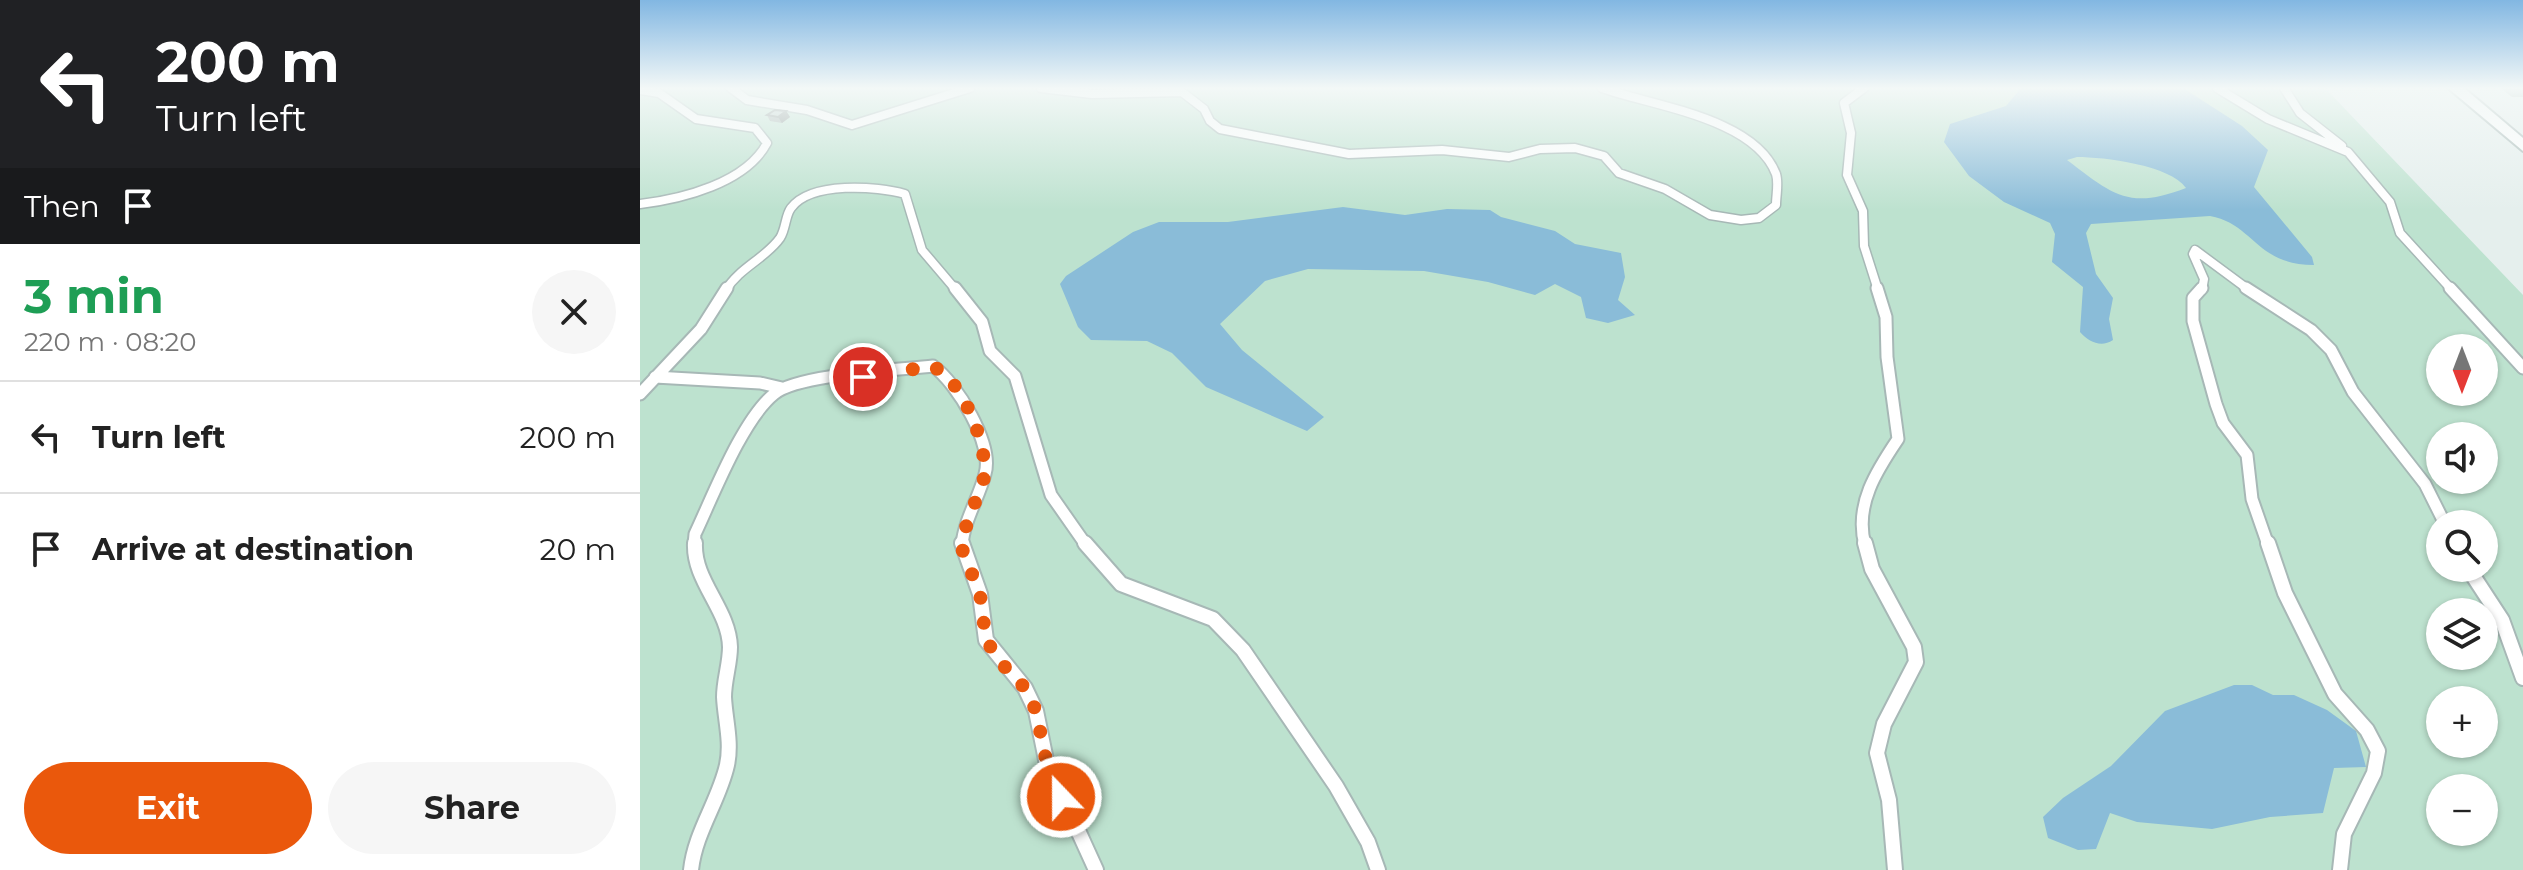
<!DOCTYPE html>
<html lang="en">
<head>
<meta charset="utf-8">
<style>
	body { margin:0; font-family:Montserrat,sans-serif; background:#f6f6f6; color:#222; height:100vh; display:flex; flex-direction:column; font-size:30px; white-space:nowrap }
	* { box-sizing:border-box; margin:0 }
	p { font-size:26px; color:#767676 }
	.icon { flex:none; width:44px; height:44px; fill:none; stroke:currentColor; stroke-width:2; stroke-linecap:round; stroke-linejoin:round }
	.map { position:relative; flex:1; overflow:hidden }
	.drawer { display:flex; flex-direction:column; background:#fff; width:640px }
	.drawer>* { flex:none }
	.hud { background:#202124; color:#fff; overflow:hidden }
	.needle { width:52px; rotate:180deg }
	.tools { position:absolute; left:1786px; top:334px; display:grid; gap:16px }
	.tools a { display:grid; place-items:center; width:72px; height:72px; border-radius:50%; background:#fff; box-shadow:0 2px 6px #0004; font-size:40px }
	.pin { position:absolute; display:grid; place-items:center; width:68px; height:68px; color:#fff; margin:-34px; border:4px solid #fff; border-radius:50%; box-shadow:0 2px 8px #0007 }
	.me { position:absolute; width:88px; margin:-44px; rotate:338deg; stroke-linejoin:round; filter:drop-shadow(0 0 6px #0008) }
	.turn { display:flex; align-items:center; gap:28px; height:168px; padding:0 24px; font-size:36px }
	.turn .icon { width:104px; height:104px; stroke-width:2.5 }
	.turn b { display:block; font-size:56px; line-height:68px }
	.then { display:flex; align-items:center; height:76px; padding:0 24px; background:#0003; gap:16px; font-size:30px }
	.round { display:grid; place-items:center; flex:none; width:84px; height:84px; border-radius:42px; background:#f6f6f6 }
	.overview { display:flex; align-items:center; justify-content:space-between; height:136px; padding:0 24px }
	h1 { font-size:48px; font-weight:700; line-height:60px; color:#1e9e55 }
	.button { display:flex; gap:16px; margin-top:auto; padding:16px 24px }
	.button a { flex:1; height:92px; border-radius:48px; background:#ea580c; color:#fff; font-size:32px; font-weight:700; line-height:92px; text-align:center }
	.button a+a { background:#f6f6f6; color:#222 }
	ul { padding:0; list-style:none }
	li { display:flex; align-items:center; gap:24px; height:112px; padding:0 24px; border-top:2px solid #e0e0e0 }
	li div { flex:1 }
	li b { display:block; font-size:30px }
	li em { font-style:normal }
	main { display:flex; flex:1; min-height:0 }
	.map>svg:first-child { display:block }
	.green { fill:#bde2cf; fill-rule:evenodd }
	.water { fill:#8abcd8; fill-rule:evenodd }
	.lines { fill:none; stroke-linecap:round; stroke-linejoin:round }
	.lane-far2-casing { stroke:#a7b8b6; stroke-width:11 }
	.lane-far1-casing { stroke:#a7b8b6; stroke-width:15 }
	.lane-casing { stroke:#a7b8b6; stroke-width:18 }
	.street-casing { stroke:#a7b8b6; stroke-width:4 }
	.lane-far2 { stroke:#fff; stroke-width:8 }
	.lane-far1 { stroke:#fff; stroke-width:11 }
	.lane { stroke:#fff; stroke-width:14 }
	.street { fill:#fff; fill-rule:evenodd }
	.wall { fill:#a0afab }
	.shaded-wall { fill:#828e8b }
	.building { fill:#bacbc7; stroke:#828e8b; stroke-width:2 }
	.route { stroke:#ea580c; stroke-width:14; stroke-dasharray:0 25.2 }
</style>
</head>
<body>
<main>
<section class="drawer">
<div class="hud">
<div class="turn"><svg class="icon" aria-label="left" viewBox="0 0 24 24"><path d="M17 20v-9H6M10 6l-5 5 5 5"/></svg><div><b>200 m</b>Turn left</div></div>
<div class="then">Then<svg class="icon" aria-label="arrive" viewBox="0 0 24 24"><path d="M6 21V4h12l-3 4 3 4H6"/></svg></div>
</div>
<div class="overview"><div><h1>3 min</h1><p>220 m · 08:20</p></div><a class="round"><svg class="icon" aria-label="close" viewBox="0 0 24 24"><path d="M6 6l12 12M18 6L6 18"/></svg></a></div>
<ul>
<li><svg class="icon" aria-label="left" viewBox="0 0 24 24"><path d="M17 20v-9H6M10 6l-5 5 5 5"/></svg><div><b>Turn left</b></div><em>200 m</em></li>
<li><svg class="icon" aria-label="arrive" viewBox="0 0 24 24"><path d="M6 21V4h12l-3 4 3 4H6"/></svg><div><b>Arrive at destination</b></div><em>20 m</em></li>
</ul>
<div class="button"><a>Exit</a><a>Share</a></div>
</section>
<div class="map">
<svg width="1883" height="870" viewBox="0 0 1883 870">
	<rect width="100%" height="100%" fill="#e5efed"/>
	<path class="green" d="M0 88H1685L1883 295V870H0ZM1800 348H1844V392H1800ZM1800 436H1844V480H1800ZM1800 524H1844V568H1800ZM1800 612H1844V656H1800ZM1800 700H1844V744H1800ZM1800 788H1844V832H1800Z"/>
	<path class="water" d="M1381 88H1543L1602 126 1628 150 1614 187 1672 257 1674 265C1616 265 1614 224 1570 216L1451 224 1446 233 1456 274 1473 298 1469 319 1473 340C1461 348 1449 342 1440 332L1443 287 1412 262 1415 234 1410 223 1364 202 1329 176 1304 142 1310 124 1366 106ZM1437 157C1464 157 1530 165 1546 188 1489 210 1473 195 1427 160Z
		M703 207 765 215 807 209 850 210 861 217 915 231 935 244 981 253 985 277 978 300 995 315 968 323 946 318 941 297 915 284 895 295 848 282 784 271 668 269 625 281 580 324 602 350 684 417 667 431 566 387 532 353 507 341 451 340 438 327 420 284 426 276 493 232 519 222H588Z
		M1594 685H1612L1633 695H1654L1687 710 1716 731 1726 767 1694 768 1683 813 1630 817 1572 829 1497 822 1470 813 1456 849 1438 850 1408 838 1403 817 1423 798 1471 766 1525 711Z"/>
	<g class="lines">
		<g class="lane-far2-casing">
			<path id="lane-far2" d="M91 88 107 100 167 110 212 125 330 88
				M401 88 452 94 542 92 564 109 570 121 580 129 709 154 802 150 869 157 900 149 935 148 964 156 979 173 1025 189 1070 215 1101 220 1119 218 1136 205C1136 195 1139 183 1136 174 1115 118 1013 106 962 88
				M1224 88 1204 103 1211 133 1207 175 1223 211 1224 246 1238 290
				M1577 88 1628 119 1708 152 1750 202 1760 233 1812 290
				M1644 88 1660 113 1702 146
				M0 90 19 93 56 119 115 128 127 143C106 183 42 199 0 204
				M86 290C99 268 126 258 140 238 146 229 145 216 151 208 171 181 237 186 265 194L282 250 316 290
				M1562 290 1564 279 1553 254 1555 250 1609 290"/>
		</g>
		<g class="lane-far1-casing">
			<path id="lane-far1" d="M315 288 342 322 350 351 375 376 411 495 446 545
				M1562 288 1553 298V321L1576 404 1583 423 1607 455 1612 499 1628 545
				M1606 288 1671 330 1691 350 1713 392 1785 484 1805 524
				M1810 288 1883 368
				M15 377 120 383 142 388
				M0 394 61 329 87 288
				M54 545 55 534C73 496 102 420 134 394 158 374 259 370 293 366 317 383 354 445 345 474 339 498 324 520 322 545
				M1225 545C1214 505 1237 470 1258 439L1247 357 1246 317 1237 288"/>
		</g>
		<g class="lane-casing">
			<path id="lane" d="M322 543 340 594 346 640 385 688 396 711 406 760 456 870
				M445 543 481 584 573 619 603 650 696 786 728 842 738 870
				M1225 543 1232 569 1274 647 1276 662 1244 724 1237 753 1249 800 1255 870
				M1628 543 1645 593 1695 694 1727 730 1738 751 1734 773 1704 834 1700 870
				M1828 568 1862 620 1883 678
				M51 870C55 832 79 801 87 765 92 742 85 719 84 697 84 680 90 664 90 647 89 609 53 581 55 543"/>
		</g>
		<g class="street-casing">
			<path id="street" d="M1808 88H1824L1883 138V151Z"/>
		</g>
		<use href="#lane-far2" class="lane-far2"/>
		<use href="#lane-far1" class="lane-far1"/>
		<use href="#lane" class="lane"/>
		<use href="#street" class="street"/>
	</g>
	<path class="wall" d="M1864 88H1883V97H1872L1863 90Z
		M146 111 150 117 142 123 130 121 127 115Z"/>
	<path class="shaded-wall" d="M146 111 150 117 142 123 138 117Z"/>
	<path class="building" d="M135 110 146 111 138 117 127 115Z"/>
	<linearGradient id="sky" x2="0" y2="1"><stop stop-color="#82b7e2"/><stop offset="0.42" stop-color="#f3f8f7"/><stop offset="1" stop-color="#f3f8f7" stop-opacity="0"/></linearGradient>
	<rect width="1883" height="210" fill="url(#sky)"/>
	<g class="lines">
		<path class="route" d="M223 377 293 366 310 378 334 418 347 470 323 535 322 549 340 594 346 640 361 663 385 688 396 711 406 760 421 797"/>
	</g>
</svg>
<div class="tools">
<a><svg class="needle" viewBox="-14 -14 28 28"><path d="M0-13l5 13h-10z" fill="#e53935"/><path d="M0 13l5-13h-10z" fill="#767676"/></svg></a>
<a><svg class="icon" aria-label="sound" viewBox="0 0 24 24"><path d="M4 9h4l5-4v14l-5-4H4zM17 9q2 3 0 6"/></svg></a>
<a><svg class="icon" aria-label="search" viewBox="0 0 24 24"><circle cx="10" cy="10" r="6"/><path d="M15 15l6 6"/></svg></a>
<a><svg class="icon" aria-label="layers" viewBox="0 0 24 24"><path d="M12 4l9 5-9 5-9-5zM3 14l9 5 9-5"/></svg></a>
<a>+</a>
<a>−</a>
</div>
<div class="pin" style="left:223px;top:377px;background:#d93025"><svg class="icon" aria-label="arrive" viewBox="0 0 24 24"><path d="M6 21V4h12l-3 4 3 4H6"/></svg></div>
<svg class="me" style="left:421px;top:797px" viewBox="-20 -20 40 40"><circle r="17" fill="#ea580c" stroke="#fff" stroke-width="3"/><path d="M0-11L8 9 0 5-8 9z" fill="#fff"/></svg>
</div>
</main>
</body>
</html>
